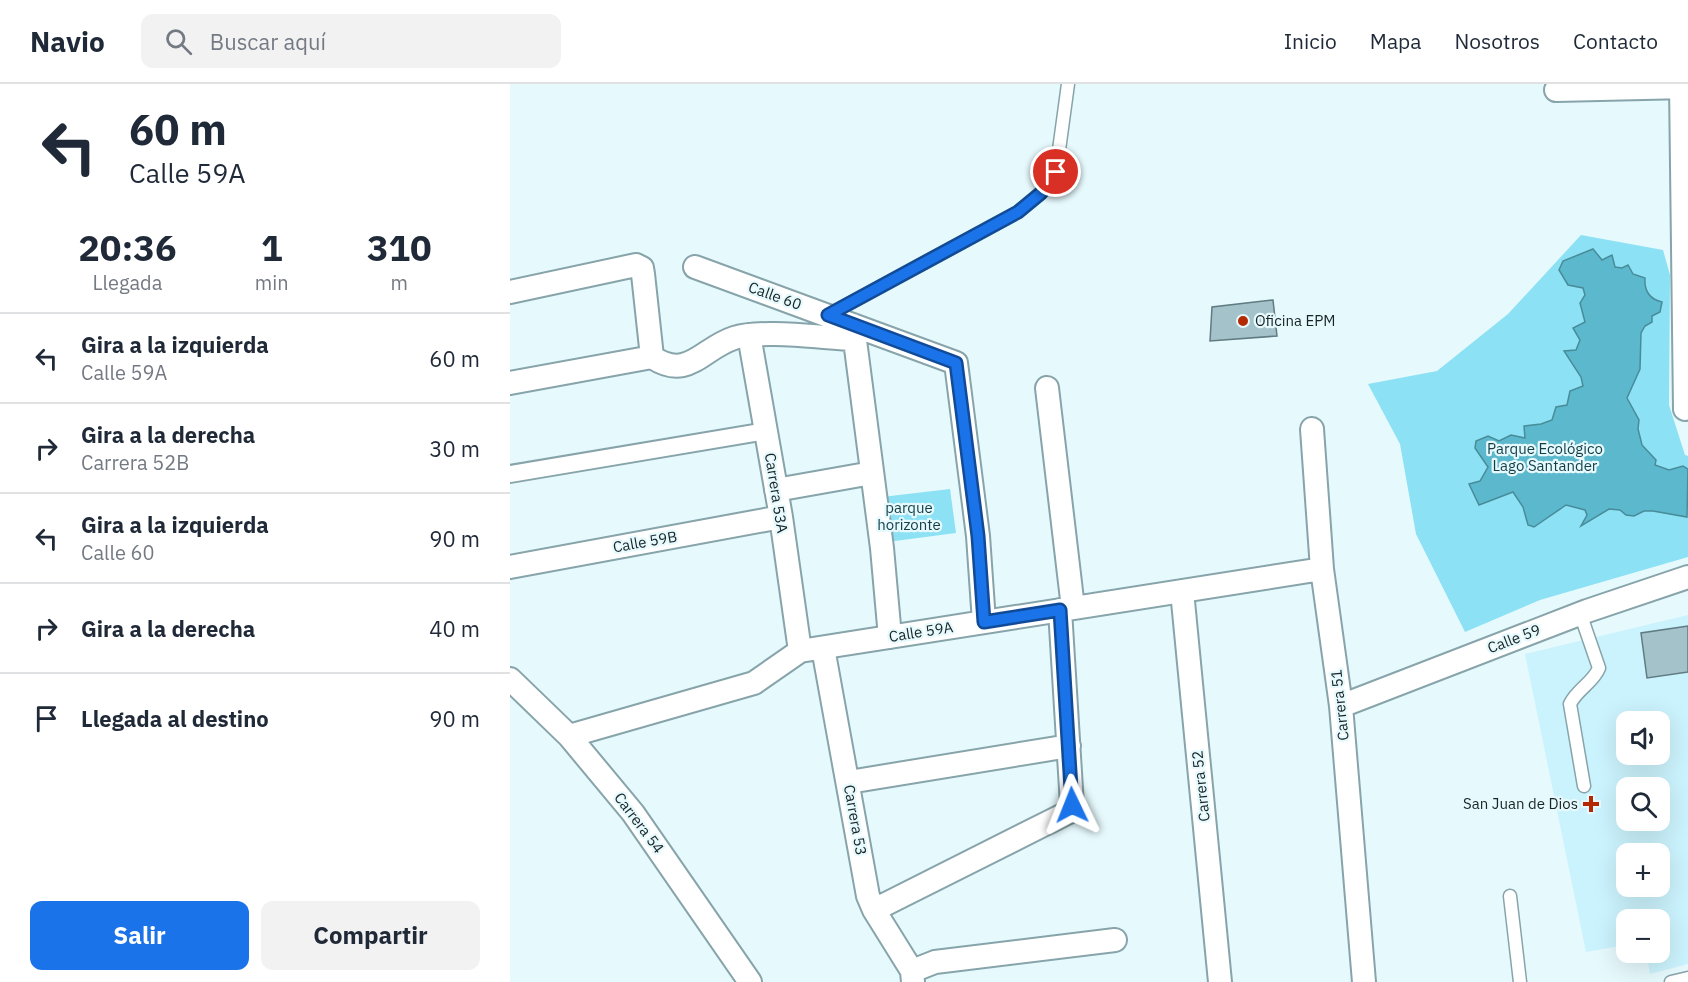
<!DOCTYPE html>
<html lang="es">
<head>
<meta charset="utf-8">
<style>
	body { margin:0; font-family:"IBM Plex Sans",sans-serif; background:#f2f2f3; color:#1f2937; height:100vh; display:flex; flex-direction:column; font-size:22px; white-space:nowrap }
	* { box-sizing:border-box; margin:0 }
	p { font-size:20px; color:#747a83 }
	.icon { flex:none; width:33px; height:33px; fill:none; stroke:currentColor; stroke-width:2; stroke-linecap:round; stroke-linejoin:round }
	.map { position:relative; flex:1; overflow:hidden }
	.panel { display:flex; flex-direction:column; background:#fff; width:510px }
	.panel>* { flex:none }
	.guide { background:#fff; color:#1f2937; overflow:hidden }
	.fabs { position:absolute; left:1106px; top:627px; display:grid; gap:12px }
	.fabs a { display:grid; place-items:center; width:54px; height:54px; border-radius:12px; background:#fff; box-shadow:0 6px 24px #0002; font-size:30px }
	.pin { position:absolute; display:grid; place-items:center; width:51px; height:51px; color:#fff; margin:-26px; border:3px solid #fff; border-radius:50%; box-shadow:0 2px 6px #0007 }
	.me { position:absolute; width:66px; margin:-33px; rotate:358deg; stroke-linejoin:round; filter:drop-shadow(0 0 4px #0008) }
	.turn { display:flex; align-items:center; gap:21px; height:126px; padding:0 30px; font-size:27px }
	.turn .icon { width:78px; height:78px; stroke-width:2.5 }
	.turn b { display:block; font-size:42px; line-height:51px }
	.eta { display:flex; justify-content:space-evenly; align-items:center; height:102px; text-align:center }
	.eta b { font-size:36px; font-weight:800; line-height:42px }
	.action { display:flex; gap:12px; margin-top:auto; padding:12px 30px }
	.action a { flex:1; height:69px; border-radius:12px; background:#1a73e8; color:#fff; font-size:24px; font-weight:800; line-height:69px; text-align:center }
	.action a+a { background:#f2f2f3; color:#1f2937 }
	ul { padding:0; list-style:none }
	li { display:flex; align-items:center; gap:18px; height:90px; padding:0 30px; border-top:2px solid #e0e1e3 }
	li div { flex:1 }
	li b { display:block; font-size:22px }
	li em { font-style:normal }
	header { display:flex; align-items:center; gap:36px; box-sizing:border-box; height:84px; padding:0 30px; background:#fff; border-bottom:2px solid #e0e1e3 }
	header strong { font-size:28px }
	nav { display:flex; gap:33px; margin-inline-start:auto; font-size:21px }
	.search { width:420px; height:54px; background:#f2f2f3; display:flex; align-items:center; gap:15px; box-sizing:border-box; padding:0 21px; border-radius:12px; color:#747a83; font-size:22px }
	main { display:flex; flex:1; min-height:0 }
	.map>svg:first-child { display:block }
	.built { fill:#cbf3fd; fill-rule:evenodd }
	.green { fill:#8ce1f4 }
	.water { fill:#5cb8cc; stroke:#488c9a; stroke-width:1.5 }
	.building { fill:#a4c2c9; stroke:#607b82; stroke-width:1.5 }
	.lines { fill:none; stroke-linecap:round; stroke-linejoin:round }
	.service-casing { stroke:#87a4aa; stroke-width:15 }
	.pedestrian-casing { stroke:#87a4aa; stroke-width:20 }
	.minor-casing { stroke:#87a4aa; stroke-width:26 }
	.service { stroke:#fff; stroke-width:12 }
	.pedestrian { stroke:#fff; stroke-width:16 }
	.minor { stroke:#fff; stroke-width:22 }
	.route-casing { stroke:#114b97; stroke-width:15 }
	.route { stroke:#1a73e8; stroke-width:10 }
	.poi-dot { fill:#b42902; stroke:#e6f9fd; stroke-width:2 }
	.labels { text-anchor:middle; stroke-width:4.5; stroke-linejoin:round; paint-order:stroke }
	.street-label { font-size:15px; fill:#182426; stroke:#e6f9fd }
	.poi-label { font-size:15px; fill:#182426; stroke:#e6f9fd; text-anchor:start }
	.park-label { font-size:15px; fill:#133e47; stroke:#e6f9fd }
</style>
</head>
<body>
<header>
<strong>Navio</strong>
<div class="search"><svg class="icon" aria-label="search" viewBox="0 0 24 24"><circle cx="10" cy="10" r="6"/><path d="M15 15l6 6"/></svg>Buscar aquí</div>
<nav><a>Inicio</a><a>Mapa</a><a>Nosotros</a><a>Contacto</a></nav>
</header>
<main>
<section class="panel">
<div class="guide">
<div class="turn"><svg class="icon" aria-label="left" viewBox="0 0 24 24"><path d="M17 20v-9H6M10 6l-5 5 5 5"/></svg><div><b>60 m</b>Calle 59A</div></div>
</div>
<div class="eta">
<div><b>20:36</b><p>Llegada</p></div>
<div><b>1</b><p>min</p></div>
<div><b>310</b><p>m</p></div>
</div>
<ul>
<li><svg class="icon" aria-label="left" viewBox="0 0 24 24"><path d="M17 20v-9H6M10 6l-5 5 5 5"/></svg><div><b>Gira a la izquierda</b><p>Calle 59A</p></div><em>60 m</em></li>
<li><svg class="icon" aria-label="right" viewBox="0 0 24 24"><path d="M7 20v-9h11M14 6l5 5-5 5"/></svg><div><b>Gira a la derecha</b><p>Carrera 52B</p></div><em>30 m</em></li>
<li><svg class="icon" aria-label="left" viewBox="0 0 24 24"><path d="M17 20v-9H6M10 6l-5 5 5 5"/></svg><div><b>Gira a la izquierda</b><p>Calle 60</p></div><em>90 m</em></li>
<li><svg class="icon" aria-label="right" viewBox="0 0 24 24"><path d="M7 20v-9h11M14 6l5 5-5 5"/></svg><div><b>Gira a la derecha</b></div><em>40 m</em></li>
<li><svg class="icon" aria-label="arrive" viewBox="0 0 24 24"><path d="M6 21V4h12l-3 4 3 4H6"/></svg><div><b>Llegada al destino</b></div><em>90 m</em></li>
</ul>
<div class="action"><a>Salir</a><a>Compartir</a></div>
</section>
<div class="map">
<svg width="1178" height="898" viewBox="0 0 1178 898">
	<rect width="100%" height="100%" fill="#e6f9fd"/>
	<path class="built" d="M1178 531V880L1140 890 1136 869 1149 868V836H1116V861L1076 868 1015 570ZM1116 638H1149V670H1116ZM1116 704H1149V736H1116ZM1116 770H1149V802H1116Z"/>
	<path class="green" d="M1071 151 1153 166 1160 191 1159 321 1175 371 1178 372V473L1030 516 955 548 906 450 890 360 858 300 927 287 998 230Z
		M440 405 446 449 377 458 372 413Z"/>
	<path class="water" d="M1083 165 1092 176 1102 171 1105 183 1112 184 1118 181 1123 190 1135 194C1134 207 1139 215 1152 218L1150 228 1142 232V238L1135 242 1131 249 1130 285 1117 314 1129 336 1128 345 1132 361 1146 376 1145 381 1159 386 1173 382 1178 385 1177 433 1143 427H1134L1124 432 1116 431 1110 426 1099 425 1071 442 1077 431 1075 426 1056 421 1024 443 1018 441 1013 423 1003 408 969 421 959 400 970 397 978 383 965 364 966 357 978 352 989 357 1001 351 1015 354 1014 342 1031 340 1042 336 1046 323 1057 321 1060 307 1073 302 1071 293 1054 267 1066 266 1070 256 1063 244 1075 238 1070 219 1075 211 1073 204 1058 201 1049 186 1053 177Z"/>
	<path class="building" d="M763 216 767 252 700 257 702 223Z
		M1178 542V588L1137 594 1131 549Z"/>
	<g class="lines">
		<g class="service-casing">
			<path id="service" d="M318 231 508 128 531 109 546 88 558 0
				M1070 529 1089 584C1083 599 1067 605 1060 620L1074 702
				M1000 812 1010 898
				M1161 898 1178 894"/>
		</g>
		<g class="pedestrian-casing">
			<path id="pedestrian" d="M0 390 256 347"/>
		</g>
		<g class="minor-casing">
			<path id="minor" d="M1171 0 1175 325
				M1046 6 1178 3
				M185 183 446 279 468 452 474 538
				M0 208 126 181 132 184 133 190 142 273
				M343 241 372 464 380 553
				M239 251 271 433 290 567
				M142 273C178 297 191 265 224 254 252 245 313 254 345 255
				M0 299 142 273
				M537 304 563 524
				M802 345 812 485 831 622 854 898
				M266 406 362 389
				M0 483 271 433
				M672 507 710 898
				M313 564 358 812 364 826 402 887 403 898
				M0 595 59 652 123 729 240 898
				M831 622 1077 527 1178 493
				M59 652 244 599 290 567 812 485
				M339 698 559 662
				M364 826 559 728 562 721 550 526
				M402 887 425 878 605 856"/>
		</g>
		<use href="#service" class="service"/>
		<use href="#pedestrian" class="pedestrian"/>
		<use href="#minor" class="minor"/>
	</g>
	<g class="lines">
		<g class="route-casing">
			<path id="route" d="M546 88 531 109 508 128 318 231 446 279 468 452 474 538 550 526 562 721"/>
		</g>
		<use href="#route" class="route"/>
	</g>
	<g class="poi-dot">
		<circle cx="733" cy="237" r="6"/>
		<path d="M1078 711h6v6h6v6h-6v6h-6v-6h-6v-6h6z"/>
	</g>
	<g class="labels">
		<g class="street-label">
			<text transform="translate(265 212) rotate(20)" y="5">Calle 60</text>
			<text transform="translate(266 409) rotate(81)" y="5">Carrera 53A</text>
			<text transform="translate(135 458) rotate(-10)" y="5">Calle 59B</text>
			<text transform="translate(411 548) rotate(-9)" y="5">Calle 59A</text>
			<text transform="translate(1004 555) rotate(-21)" y="5">Calle 59</text>
			<text transform="translate(830 621) rotate(-96)" y="5">Carrera 51</text>
			<text transform="translate(691 702) rotate(-96)" y="5">Carrera 52</text>
			<text transform="translate(345 736) rotate(80)" y="5">Carrera 53</text>
			<text transform="translate(129 739) rotate(53)" y="5">Carrera 54</text>
		</g>
		<g class="poi-label">
			<text x="745" y="242">Oficina EPM</text>
			<text x="1068" y="725" text-anchor="end">San Juan de Dios</text>
		</g>
		<g class="park-label">
			<text x="1035" y="370">Parque Ecológico<tspan x="1035" dy="17">Lago Santander</tspan></text>
			<text x="399" y="429">parque<tspan x="399" dy="17">horizonte</tspan></text>
		</g>
	</g>
</svg>
<div class="fabs">
<a><svg class="icon" aria-label="sound" viewBox="0 0 24 24"><path d="M4 9h4l5-4v14l-5-4H4zM17 9q2 3 0 6"/></svg></a>
<a><svg class="icon" aria-label="search" viewBox="0 0 24 24"><circle cx="10" cy="10" r="6"/><path d="M15 15l6 6"/></svg></a>
<a>+</a>
<a>−</a>
</div>
<div class="pin" style="left:546px;top:88px;background:#d93025"><svg class="icon" aria-label="arrive" viewBox="0 0 24 24"><path d="M6 21V4h12l-3 4 3 4H6"/></svg></div>
<svg class="me" style="left:562px;top:721px" viewBox="-20 -20 40 40"><path d="M0-17L14 15 0 8-14 15z" fill="#1a73e8" stroke="#fff" stroke-width="4"/></svg>
</div>
</main>
</body>
</html>
